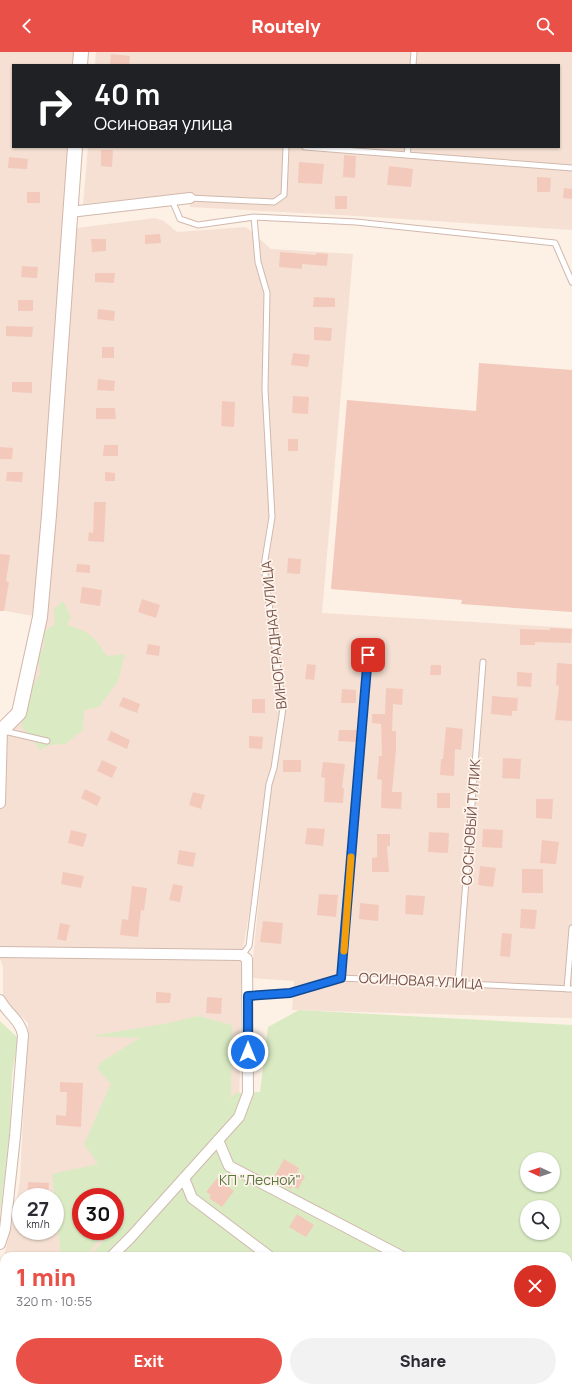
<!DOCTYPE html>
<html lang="en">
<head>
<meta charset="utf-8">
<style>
	body { margin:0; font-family:Manrope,sans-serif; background:#f2f2f3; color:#2b2b33; height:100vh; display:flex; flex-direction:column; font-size:15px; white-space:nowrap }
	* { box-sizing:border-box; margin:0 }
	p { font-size:13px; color:#7c7c81 }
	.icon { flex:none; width:22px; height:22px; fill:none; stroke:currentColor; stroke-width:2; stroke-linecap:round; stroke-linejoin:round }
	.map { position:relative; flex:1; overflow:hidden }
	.details { position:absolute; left:0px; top:1200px; width:572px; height:140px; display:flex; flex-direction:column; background:#fff; border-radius:12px 12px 0 0; box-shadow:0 1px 3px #0004 }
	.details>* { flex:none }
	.guide { position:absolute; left:12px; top:12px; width:548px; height:84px; border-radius:0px; box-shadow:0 1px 3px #0004; background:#202124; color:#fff; overflow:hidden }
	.needle { width:26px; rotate:273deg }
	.controls { position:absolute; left:520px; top:1100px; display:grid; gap:8px }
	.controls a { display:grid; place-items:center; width:40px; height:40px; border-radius:50%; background:#fff; box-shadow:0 1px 3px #0004; font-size:20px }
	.speed { position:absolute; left:12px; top:1136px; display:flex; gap:8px; font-size:20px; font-weight:700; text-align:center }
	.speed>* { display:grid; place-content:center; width:52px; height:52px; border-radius:50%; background:#fff; box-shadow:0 1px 3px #0004; line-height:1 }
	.speed small { font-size:10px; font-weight:400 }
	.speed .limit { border:6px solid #d22; background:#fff; color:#111 }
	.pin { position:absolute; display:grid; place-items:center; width:34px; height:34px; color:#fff; margin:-17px; border-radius:8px; box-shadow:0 2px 6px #0006 }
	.me { position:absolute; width:44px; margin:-22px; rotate:0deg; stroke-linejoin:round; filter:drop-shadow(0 0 3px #0008) }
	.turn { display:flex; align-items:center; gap:14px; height:84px; padding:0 16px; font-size:18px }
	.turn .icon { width:52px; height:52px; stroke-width:2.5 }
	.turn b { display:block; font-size:28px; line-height:34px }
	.round { display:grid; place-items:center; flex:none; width:42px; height:42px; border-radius:21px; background:#f2f2f3 }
	.headline { display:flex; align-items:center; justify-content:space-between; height:68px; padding:0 16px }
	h1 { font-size:24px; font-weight:800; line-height:30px; color:#e95148 }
	.cta { display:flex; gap:8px; margin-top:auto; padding:8px 16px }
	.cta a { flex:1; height:46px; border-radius:24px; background:#e95148; color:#fff; font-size:16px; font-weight:800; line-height:46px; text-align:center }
	.cta a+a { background:#f2f2f3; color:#2b2b33 }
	header { display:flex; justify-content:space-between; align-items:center; height:52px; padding:0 16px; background:#e95148; color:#fff; font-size:18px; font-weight:800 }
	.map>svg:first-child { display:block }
	.residential { fill:#f5e0d3; fill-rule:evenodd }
	.green { fill:#daebc3; fill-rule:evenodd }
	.building { fill:#f3c9bc }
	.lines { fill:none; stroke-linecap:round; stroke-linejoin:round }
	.lane-casing { stroke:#d1b8ad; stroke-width:7 }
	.street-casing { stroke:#d1b8ad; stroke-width:12 }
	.secondary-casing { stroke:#d4b6ab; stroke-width:16 }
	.lane { stroke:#fff; stroke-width:5 }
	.street { stroke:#fff; stroke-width:10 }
	.secondary { stroke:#fff; stroke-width:14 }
	.route-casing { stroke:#114b97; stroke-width:10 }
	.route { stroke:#1a73e8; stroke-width:7 }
	.slow { stroke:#f59e0b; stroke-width:7 }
	.labels { text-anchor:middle; stroke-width:3.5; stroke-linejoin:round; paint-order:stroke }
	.street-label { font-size:14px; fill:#765249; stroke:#fff4ec }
	.park-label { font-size:14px; fill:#58763e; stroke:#fff4ec }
</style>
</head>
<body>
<header><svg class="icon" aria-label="back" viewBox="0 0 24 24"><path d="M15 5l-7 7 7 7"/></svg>Routely<svg class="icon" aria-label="search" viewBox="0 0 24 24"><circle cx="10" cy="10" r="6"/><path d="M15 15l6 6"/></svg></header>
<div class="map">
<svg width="572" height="1340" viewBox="0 0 572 1340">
	<rect width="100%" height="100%" fill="#fdf0e5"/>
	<path class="residential" d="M0 0H81L80 13H13V95H75L69 177 155 166 164 169 177 180 246 175 271 197 353 202 322 561 572 576V966L292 958 294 929 251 926 270 738 242 903 239 1065 112 1204H4L15 1161 20 1127 28 971 8 952 3 942V915L0 907V751L2 678 19 661 39 565 0 558ZM21 1145H55V1179H21ZM81 1145H115V1179H81Z
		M96 0H572V178L357 164 190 155 189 141 83 152 88 95H559V13H95Z"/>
	<path class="green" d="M63 549 71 565 67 573C90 580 94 584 107 604L125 602 118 629 99 655 84 658 83 678 65 692 50 693 40 698 21 674 28 653 27 641 40 622 38 605 44 595V580L55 572 54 557Z
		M299 958 572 973V1340H0V1259L4 1226V1336H568V1204H90L112 1179H115V1176L127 1162 124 1158 115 1169V1145H81V1179H106L86 1204H61L52 1122 98 1112 84 1092 111 1032 97 1017 101 1010 140 986 91 984 164 972 198 964 232 973 231 1046 236 1041 260 1040 268 975ZM527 1107H553V1133H527ZM527 1155H553V1181H527Z
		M0 969 18 986 12 1023 10 1077 0 1163Z"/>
	<path class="building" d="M111 2 130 4 129 13H110Z
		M101 98H113L112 115 101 114Z
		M344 103 356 104 355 126 343 125Z
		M9 105 28 107 27 117 8 116Z
		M299 110 324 112 322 132 298 131Z
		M389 114 413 117 411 135 387 133Z
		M537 125 551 126 550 140H537Z
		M564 136 572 137V147L563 146Z
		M27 140H40V151H27Z
		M335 144H347V157H335Z
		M160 182 161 191 145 192V183Z
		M91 187H106V199L92 200Z
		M280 200 316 203V201L328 202 327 214 302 212V217L279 215Z
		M22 214 38 215 37 226 21 225Z
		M95 221H115L114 231 95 230Z
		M314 245 335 246V255H313Z
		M18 248H33V259H18Z
		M98 257 115 259 114 269 97 267Z
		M6 274 33 275 32 285 6 284Z
		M314 275 332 276 331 289 314 288Z
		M102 295H114V306H102Z
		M293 301 310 303 308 315 291 313Z
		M479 311 572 318V560L461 552 462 548 331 537 347 348 476 359Z
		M98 327 115 329 114 339 97 338Z
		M12 330H32V341L12 340Z
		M293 344 309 345 308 362 292 361Z
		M222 349 235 350 234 375 221 374Z
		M96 356H115L116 367H96Z
		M288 387H298V399H288Z
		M104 393H118V404H103Z
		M0 395 13 396 12 407H0Z
		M7 420H23L22 430 6 429Z
		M105 420 115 421V429H105Z
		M94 450H106L104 490 88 489 89 480 93 481Z
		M0 502 10 503 6 529 9 530 4 559H0Z
		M288 506 301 507 300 522 287 521Z
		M77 512 90 513V521L76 520Z
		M82 535 102 538 100 554 80 551Z
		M142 547 160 553 156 566 138 560Z
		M550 576 572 577 571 591 535 590V593H520V577L550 578Z
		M148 592 160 594 159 604 146 602Z
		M557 611 572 612V669L555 668 559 634 556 633Z
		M307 612 316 613 314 628 305 627Z
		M431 613H441V623H430Z
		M517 620 532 621 531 635 517 634Z
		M386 636 403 637 402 653 393 652 392 679H396V698L392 740H402L401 757 381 756 382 728 377 727 379 704H382L381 672 372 671V662H385Z
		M342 637 356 638V651H341Z
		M492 644 518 646 517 659H512V664L491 662Z
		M123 645 140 652 137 661 119 654Z
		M252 647H265V661H252Z
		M446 675 463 677 461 698 455 697 454 724 440 723 441 707H443Z
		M339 678H357L356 690 338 689Z
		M111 679 130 688 127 697 107 688Z
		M249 684 263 685 262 697 249 696Z
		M503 706 521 707 520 727 502 726Z
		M102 708 117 715 112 726 97 719Z
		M283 708H301V720H283Z
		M323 710 345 712 342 736H344L343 751 324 750 325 726 321 725Z
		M85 737 101 745 97 754 81 746Z
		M193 740 205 743 201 757 189 753Z
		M437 741H450V756H437Z
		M536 747H553L552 767 536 766Z
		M307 776 325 777 323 794 305 792Z
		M483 777 503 778 502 796 482 795Z
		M71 778 87 782 83 795 68 791Z
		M429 780 449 781 448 801 428 800Z
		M377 782H390V794H387L389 820H372V806L377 805Z
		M542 788 559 790 556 812 540 811Z
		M179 798 196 801 193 815 177 812Z
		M480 814 496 816 493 835 478 833Z
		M522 817H543V841H522Z
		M63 820 84 824 81 836 61 832Z
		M173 832 183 834 180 850 169 848Z
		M132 834 147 836 144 859 141 858 138 885 120 883 122 867 128 868Z
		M319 842 338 843 336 865 317 863Z
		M406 843 425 844 423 863 405 862Z
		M360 851 379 853 378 869 359 867Z
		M521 857 537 858 535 877 520 876Z
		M263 869 283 871 281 892 260 890Z
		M60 871 70 873 66 889 57 887Z
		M502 881 512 882 510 905 500 904Z
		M156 940 171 941 170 951H156Z
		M207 945 222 946 221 962 206 961Z
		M60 1030 83 1031 81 1075 56 1073V1063L66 1064 67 1040H60Z
		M284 1107 299 1116 297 1120 305 1124 298 1137 292 1134 291 1137 273 1127Z
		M217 1126 234 1139 222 1155 209 1146 211 1143 206 1140Z
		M28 1130 49 1131 48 1145H27Z
		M297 1162 314 1173 306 1185 289 1175Z"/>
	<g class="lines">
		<g class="lane-casing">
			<path id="lane" d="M413 13 414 0
				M305 95 572 116
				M407 103 408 95
				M190 146 274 150 284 143 286 95
				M172 148 180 167 198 173 254 165 356 170 555 191 572 230
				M4 679 47 689
				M242 903 249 894 269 732 274 716 283 656 264 514 272 465 265 337 267 241 258 210 254 165
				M341 926 368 603
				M458 931 483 610
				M567 937 572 876
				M248 944 290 941 341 926 572 937"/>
		</g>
		<g class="street-casing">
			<path id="street" d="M70 160 190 146
				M0 678H2L0 751
				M0 900 242 903 247 907 248 1041 239 1065 131 1185 112 1204
				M0 948C7 961 21 969 23 983L15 1084 5 1177 0 1192
				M218 1088 229 1114 401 1204
				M184 1126 192 1146 269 1204
				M0 1279 4 1273
				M108 1336 113 1340
				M280 1336 286 1340
				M30 1340 33 1336"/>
		</g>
		<g class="secondary-casing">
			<path id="secondary" d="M80 13 81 0
				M2 678 19 661 40 565 49 463 75 95"/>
		</g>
		<use href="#lane" class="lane"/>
		<use href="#street" class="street"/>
		<use href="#secondary" class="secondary"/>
	</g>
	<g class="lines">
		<g class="route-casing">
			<path id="route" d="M248 1000V944L290 941 341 926 368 603"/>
		</g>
		<use href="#route" class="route"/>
		<path class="slow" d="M344 899 351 805"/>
	</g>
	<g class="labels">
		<g class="street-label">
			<text transform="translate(274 583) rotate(-96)" y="5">ВИНОГРАДНАЯ УЛИЦА</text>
			<text transform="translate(471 770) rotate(-86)" y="5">СОСНОВЫЙ ТУПИК</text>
			<text transform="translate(421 929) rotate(3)" y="5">ОСИНОВАЯ УЛИЦА</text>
		</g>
		<g class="park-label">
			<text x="260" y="1133">КП "Лесной"</text>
		</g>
	</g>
</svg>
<div class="controls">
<a><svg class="needle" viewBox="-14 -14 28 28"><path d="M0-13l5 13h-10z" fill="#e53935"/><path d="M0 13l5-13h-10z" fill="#7c7c81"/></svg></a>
<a><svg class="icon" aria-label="search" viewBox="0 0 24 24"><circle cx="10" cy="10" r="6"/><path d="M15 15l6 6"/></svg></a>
</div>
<div class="speed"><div>27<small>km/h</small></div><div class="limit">30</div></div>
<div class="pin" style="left:368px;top:603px;background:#d93025"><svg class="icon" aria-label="arrive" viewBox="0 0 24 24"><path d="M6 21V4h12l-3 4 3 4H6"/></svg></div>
<svg class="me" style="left:248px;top:1000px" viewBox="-20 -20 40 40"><circle r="17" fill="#1a73e8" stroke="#fff" stroke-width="3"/><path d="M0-11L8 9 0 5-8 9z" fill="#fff"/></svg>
<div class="guide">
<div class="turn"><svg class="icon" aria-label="right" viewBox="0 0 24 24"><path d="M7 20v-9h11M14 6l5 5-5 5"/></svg><div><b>40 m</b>Осиновая улица</div></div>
</div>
<section class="details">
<div class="headline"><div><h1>1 min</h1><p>320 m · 10:55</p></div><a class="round" style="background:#d93025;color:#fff"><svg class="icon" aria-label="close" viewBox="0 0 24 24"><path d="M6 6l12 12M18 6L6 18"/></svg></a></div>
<div class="cta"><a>Exit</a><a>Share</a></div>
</section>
</div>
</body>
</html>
